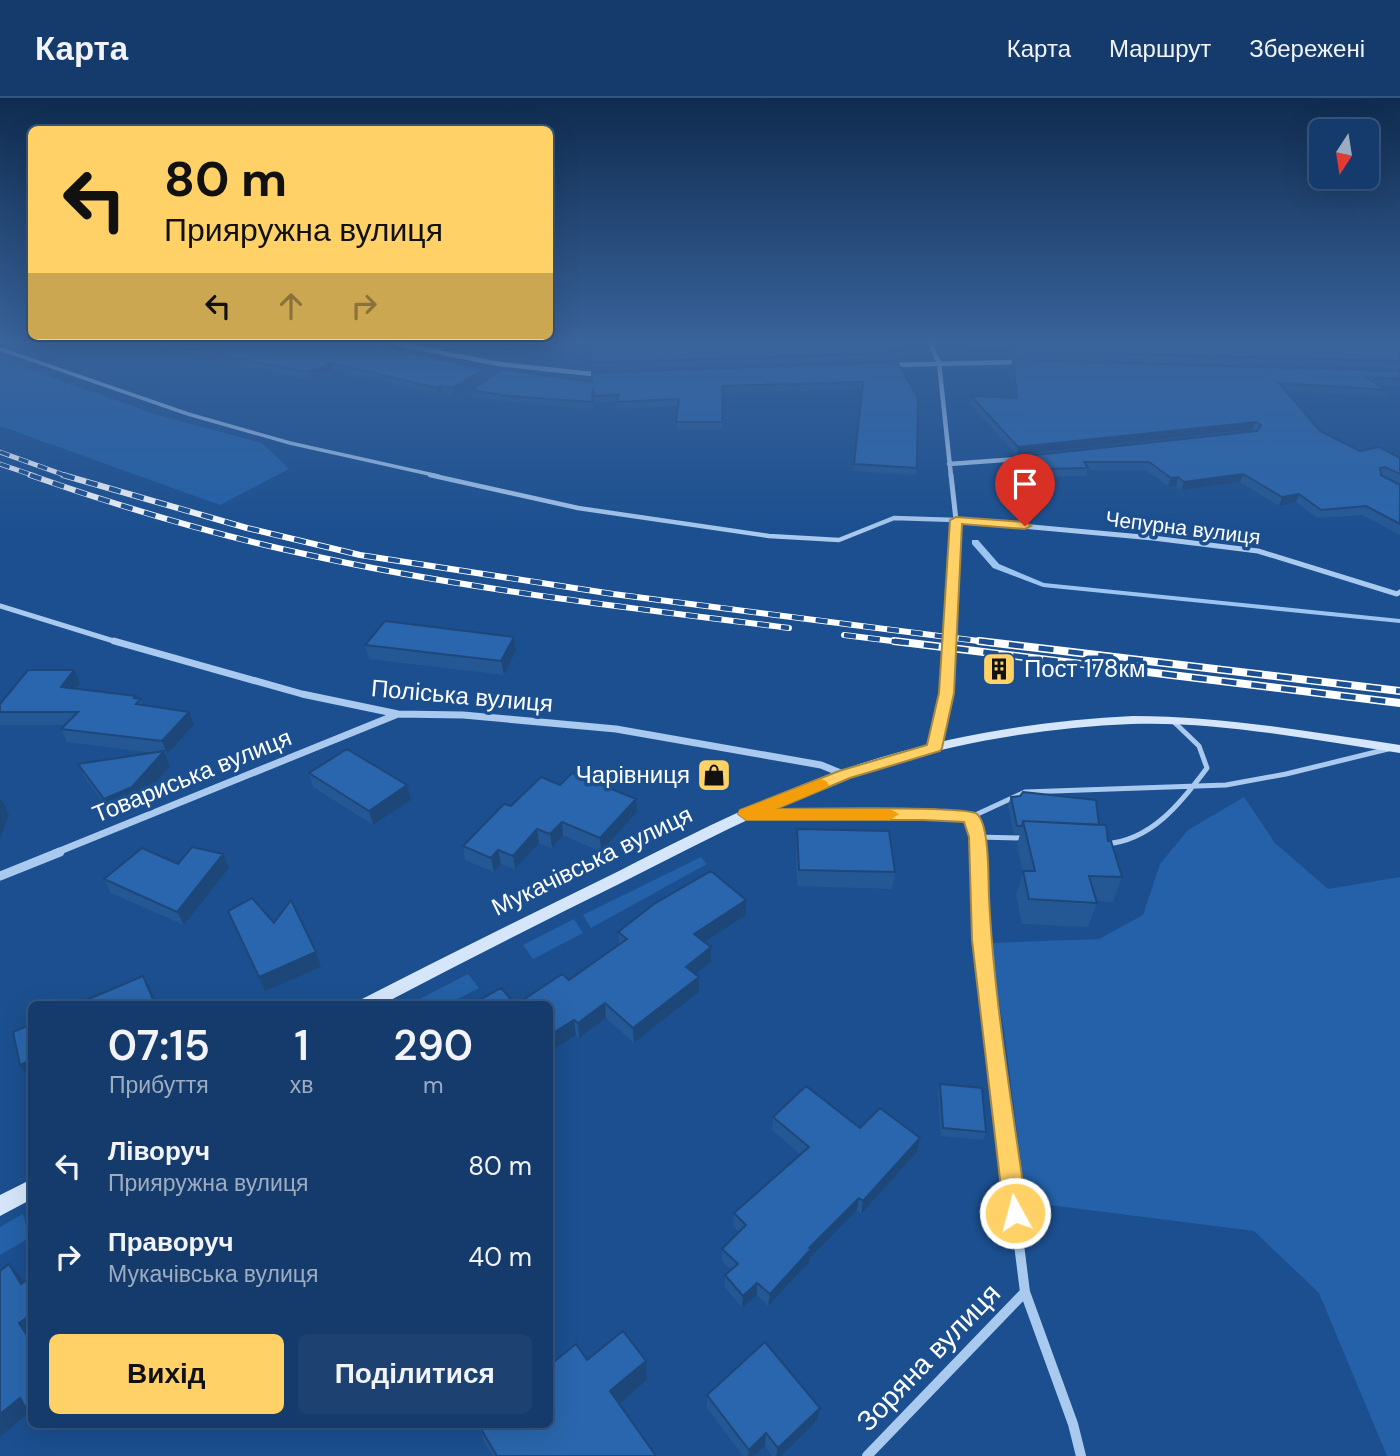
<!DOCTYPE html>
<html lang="uk">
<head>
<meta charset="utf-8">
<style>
	body { margin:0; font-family:"DM Sans",sans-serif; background:#1d4271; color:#f1f3f6; height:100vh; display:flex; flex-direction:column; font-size:26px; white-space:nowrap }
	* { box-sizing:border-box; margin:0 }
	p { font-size:23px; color:#9dadc1 }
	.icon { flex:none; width:38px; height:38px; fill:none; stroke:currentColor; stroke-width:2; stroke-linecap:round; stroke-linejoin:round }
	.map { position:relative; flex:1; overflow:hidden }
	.drawer { position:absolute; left:28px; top:903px; width:525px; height:427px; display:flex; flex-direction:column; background:#143b6b; border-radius:10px; box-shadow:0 7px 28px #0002,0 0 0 2px #33557e }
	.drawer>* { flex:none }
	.hud { position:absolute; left:28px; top:28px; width:525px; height:214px; border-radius:10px; box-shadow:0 7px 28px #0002,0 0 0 2px #33557e; background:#ffd166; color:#111; overflow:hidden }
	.needle { width:46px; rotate:192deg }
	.buttons { position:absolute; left:1309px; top:21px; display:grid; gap:14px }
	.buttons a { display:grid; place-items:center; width:70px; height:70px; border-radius:10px; background:#143b6b; box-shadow:0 7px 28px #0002,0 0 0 2px #33557e; font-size:35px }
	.pin { position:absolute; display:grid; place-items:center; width:60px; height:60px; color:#fff; margin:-72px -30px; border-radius:50% 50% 50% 0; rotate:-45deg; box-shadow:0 0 7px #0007 }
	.pin .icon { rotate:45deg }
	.me { position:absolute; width:77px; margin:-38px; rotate:353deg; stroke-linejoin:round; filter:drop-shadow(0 0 5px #0008) }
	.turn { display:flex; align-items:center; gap:24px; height:147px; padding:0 21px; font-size:32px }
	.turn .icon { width:91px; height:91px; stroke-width:2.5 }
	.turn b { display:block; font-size:49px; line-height:60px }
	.lanes { display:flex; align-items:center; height:66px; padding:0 21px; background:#0003; justify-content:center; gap:35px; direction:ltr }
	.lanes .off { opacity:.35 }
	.eta { display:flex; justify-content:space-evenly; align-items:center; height:119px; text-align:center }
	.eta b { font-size:42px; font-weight:600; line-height:49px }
	.button { display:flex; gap:14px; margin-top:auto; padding:14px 21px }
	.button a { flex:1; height:80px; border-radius:10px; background:#ffd166; color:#111; font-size:28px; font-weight:600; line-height:80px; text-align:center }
	.button a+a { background:#1d4271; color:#f1f3f6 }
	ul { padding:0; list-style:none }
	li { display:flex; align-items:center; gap:21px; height:91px; padding:0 21px }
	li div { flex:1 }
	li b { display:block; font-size:26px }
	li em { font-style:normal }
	header { display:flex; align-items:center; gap:42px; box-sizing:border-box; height:98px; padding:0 35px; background:#143b6b; border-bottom:2px solid #33557e }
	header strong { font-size:33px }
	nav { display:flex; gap:38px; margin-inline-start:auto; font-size:24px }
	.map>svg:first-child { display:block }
	.green { fill:#2461a8 }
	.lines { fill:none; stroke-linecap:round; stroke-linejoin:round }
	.stream { fill:#9cc4f0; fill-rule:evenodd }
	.lane-far2 { stroke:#a9c9ee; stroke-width:3.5 }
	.lane-far1 { stroke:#a9c9ee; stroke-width:4.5 }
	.lane { stroke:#a9c9ee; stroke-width:5 }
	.street-far4 { stroke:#a9c9ee; stroke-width:4.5 }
	.street-far3 { stroke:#a9c9ee; stroke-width:5 }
	.street-far2 { stroke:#a9c9ee; stroke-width:7 }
	.street-far1 { stroke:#a9c9ee; stroke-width:9 }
	.street { stroke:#a9c9ee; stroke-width:10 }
	.secondary { fill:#d6e6fa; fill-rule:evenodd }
	.rail-far2-casing { stroke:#fff; stroke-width:5 }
	.rail-far1-casing { stroke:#fff; stroke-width:6 }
	.rail-casing { stroke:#fff; stroke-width:8 }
	.rail-far2 { stroke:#1b4f8f; stroke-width:3.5; stroke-dasharray:10; stroke-linecap:butt }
	.rail-far1 { stroke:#1b4f8f; stroke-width:4.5; stroke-dasharray:12; stroke-linecap:butt }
	.rail { stroke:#1b4f8f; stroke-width:5; stroke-dasharray:15; stroke-linecap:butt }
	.wall { fill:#245895 }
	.shaded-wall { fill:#1d4779 }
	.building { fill:#2a66ad; stroke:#1d4779; stroke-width:2 }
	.route { fill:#ffd166; stroke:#a68842; stroke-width:2 }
	.slow { fill:#f59e0b }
	.labels { text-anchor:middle; stroke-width:7; stroke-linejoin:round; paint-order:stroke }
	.far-street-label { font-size:21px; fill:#fff; stroke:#1b4f8f }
	.poi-label { font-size:24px; fill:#fff; stroke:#1b4f8f; text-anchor:start }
	.street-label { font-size:24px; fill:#fff; stroke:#1b4f8f }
	.near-street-label { font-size:28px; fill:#fff; stroke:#1b4f8f }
</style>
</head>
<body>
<header>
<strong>Карта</strong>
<nav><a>Карта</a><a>Маршрут</a><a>Збережені</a></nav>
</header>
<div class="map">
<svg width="1400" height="1358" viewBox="0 0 1400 1358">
	<rect width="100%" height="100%" fill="#1b4f8f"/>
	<path class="green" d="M0 261 158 317 262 345 289 371 220 407 0 328Z
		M1244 699 1275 745 1328 791 1400 779V1358H1387L1319 1195 1254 1133 1026 1104 1004 933 989 845 1099 841 1143 817 1160 766 1188 732Z
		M701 759 707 766 591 830 583 817Z
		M574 821 583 835 533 861 523 847Z
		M468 876 479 890 448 906H410Z
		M23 1116 29 1140 0 1157V1129Z"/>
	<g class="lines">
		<path class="stream" d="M972 442H978L999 466 1044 485 1400 521V525L1043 489 993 470 972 446Z"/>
		<path class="lane-far2" d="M0 251 188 316 290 345 438 378"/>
		<path class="lane-far1" d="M430 377 578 410 769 438 839 442 894 420 956 422"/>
		<path class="lane" d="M971 719 1025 694 1226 687 1286 676 1388 651
			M977 739 1022 740
			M1105 746C1151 743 1181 705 1207 670L1199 648 1172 622"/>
		<path class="street-far4" d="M398 246 499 266 601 277
			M930 246 939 265 951 378
			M889 267 1021 264
			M949 366 1032 360"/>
		<path class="street-far3" d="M956 422 1153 440 1258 453 1397 496 1400 494
			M0 508 120 545
			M949 545 956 422 951 377"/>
		<path class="street-far2" d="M114 543 302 596 398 616 463 617 616 631 821 667 843 676
			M934 650 946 595 949 543
			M750 716H924L971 719 977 739 978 755
			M55 755 398 616"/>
		<path class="street-far1" d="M978 754 981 842 1003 1022
			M0 778 60 754"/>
		<path class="street" d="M1003 1020 1025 1194 1073 1326 1081 1358
			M867 1358 1025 1194"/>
		<path class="secondary" d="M1133 618C1223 618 1311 634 1400 647V655C1311 642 1221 623 1131 626 1038 630 944 646 855 677 773 706 696 747 619 786 540 825 461 865 383 906H359L362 901C447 857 533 815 619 773 704 730 790 686 882 659 964 635 1048 622 1133 618Z
			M32 1081V1101L0 1118V1097Z"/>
		<g class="rail-far2-casing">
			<path id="rail-far2" d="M0 354 67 378
				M0 366 35 378"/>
		</g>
		<g class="rail-far1-casing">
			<path id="rail-far1" d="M30 377C118 408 208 435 300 455 461 491 626 509 789 530
				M63 377 247 430 360 457 613 496 994 545
				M844 537 908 545"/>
		</g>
		<g class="rail-casing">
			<path id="rail" d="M894 543 1400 605
				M979 543 1400 593"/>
		</g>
		<use href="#rail-far2" class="rail-far2"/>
		<use href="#rail-far1" class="rail-far1"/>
		<use href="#rail" class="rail"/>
	</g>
	<path class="wall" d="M151 246H372L485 278 454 297 442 295 438 297 332 272 311 282 219 263 218 260 152 248Z
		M589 246 906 251 905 258 891 257 890 261 591 272Z
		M971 246H1400V270L1010 260 1009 250 975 251Z
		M1013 262 1400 273V288L1380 287 1388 292 1385 299 1286 293 1320 333 1360 353 1400 360V387L1381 377 1400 387V437L1362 417 1317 420 1296 404 1279 408 1240 384 1181 392 1176 388H1168L1146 372H1087L1086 378 1041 379 1035 377 1025 366 1026 358 1256 333 1253 331 1017 357 970 306 971 298 1014 299 1011 269Z
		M897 264 917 370 916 377 854 373 862 291 723 295 722 331H677L678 308 616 311V304L594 305V298L592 311 509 304 473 299 472 292Z
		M514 539 516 553 504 577 369 561 365 547Z
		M80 585 75 591 141 601 143 607 194 627 167 656H165L170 668 139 704 112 716 86 681 78 666 155 655 67 644 61 631 64 627H0V606Z
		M309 675 411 702 373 727 313 689Z
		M560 687 637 714 601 754 563 737 552 750 539 745 515 771 501 766 494 774 465 762 463 748 511 708Z
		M1011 699 1099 727 1108 743 1122 779 1113 804 1096 803 1097 805 1088 829 1022 826 1016 797 1023 775 1017 747 1020 736H1014L1008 707Z
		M797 731 895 774 892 791 797 788 796 747Z
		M178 766 229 770 184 827 111 795 104 781Z
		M746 817 705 844 711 849V864L696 876 699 894 634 945 606 920 579 940 576 937 550 954 569 882 619 846 618 834Z
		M940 986 986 1034 983 1042 941 1038 938 994Z
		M773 1019 860 1030 920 1040 917 1054 861 1116 857 1112 810 1160 809 1164 768 1208 757 1197 742 1210 725 1189V1177L731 1172 722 1163V1151L739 1134 733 1128 734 1115 801 1057 772 1032Z
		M587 1262 646 1263 647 1282 619 1307 656 1358H493L484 1344 478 1326Z
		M707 1297 817 1323 781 1358H772L765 1348 754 1358H743L707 1310Z"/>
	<path class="shaded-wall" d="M331 265 332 272 311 282 309 274Z
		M484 271 485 278 454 297 453 290Z
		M441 288 442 295 438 297 437 290Z
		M1256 324 1253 331 1017 357 1018 349Z
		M1243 376 1240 384 1181 392 1184 384Z
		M1178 379 1176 388H1168L1171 380Z
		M1299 396 1296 404 1279 408 1282 399Z
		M514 539 516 553 504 577 501 563Z
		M74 572 80 585 67 602 61 589Z
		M189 614 194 627 167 656 162 643Z
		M164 653 170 668 139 704 112 716 104 701Z
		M407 687 411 702 373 727 369 713Z
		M1 701 9 716 0 741V703Z
		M636 701 637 714 601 754 600 740Z
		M562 724 563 737 552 750 550 736Z
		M537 731 539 745 515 771 513 758Z
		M498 752 501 766 494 774 491 760Z
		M223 756 229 770 184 827 177 814Z
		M746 802V817L694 851V836Z
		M711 849V864L686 884V869Z
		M316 854 321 869 265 893 259 879Z
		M143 878 150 891 157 906H155Z
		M699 879V894L634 945 633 930Z
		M605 905 606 920 579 940 578 925Z
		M574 922 576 937 550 954V937Z
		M32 962V979L29 980 20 967Z
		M920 1040 917 1054 861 1116 863 1103Z
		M859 1100 857 1112 810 1160 809 1164 768 1208 770 1196 809 1150Z
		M9 1166 21 1179 32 1196 21 1186Z
		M757 1185V1197L742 1210 743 1198Z
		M32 1216 31 1237 32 1245 19 1225Z
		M646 1263 647 1282 613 1312 610 1293Z
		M20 1300 32 1312 0 1339V1316Z
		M820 1310 817 1323 781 1358H776L778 1350Z
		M766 1335 765 1348 754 1358H748L749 1352Z"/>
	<path class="building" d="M176 246H372L484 271 453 290 441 288 437 290 331 265 309 274 217 257 222 254Z
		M589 246H904L906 251H889L891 255 591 265Z
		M1011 246H1400V263L1012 253Z
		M1013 262 1400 273V281L1365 279 1388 292 1279 285 1320 333 1360 353 1379 349 1400 360V376L1385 369 1380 370 1381 377 1400 387V426L1366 408 1321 412 1299 396 1282 399 1243 376 1184 384 1178 379 1171 380 1149 364H1084L1088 370 1043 371 1036 369 1026 358 1257 333 1261 327 1256 324 1018 349 971 298 1017 300Z
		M897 264 918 300 917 370 854 366 863 284 723 288 722 324H676L679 301 616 304 619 297 594 298 593 291 592 304 508 298 472 292 502 271 592 284V275Z
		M385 523 514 539 501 563 365 547Z
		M28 572H74L61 589 136 598 134 600 141 601 136 606 189 614 162 643 61 631 78 614H0V606Z
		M347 651 407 687 369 713 309 675Z
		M164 653 132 689 104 701 78 666Z
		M572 675 636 701 600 740 562 724 550 736 537 731 513 758 498 752 491 760 463 748 504 706 511 708 541 679 560 687Z
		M1023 694 1096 702 1099 727 1023 723 1022 728H1017L1011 699 1020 698Z
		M1023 723 1106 727 1108 743H1111L1122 779 1089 778 1097 805 1029 801 1023 773H1035Z
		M797 731 889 733 895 774 799 772Z
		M192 749 223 756 177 814 104 781 142 750 178 766Z
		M711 773 746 802 694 836 711 849 686 869 699 879 633 930 605 905 578 925 574 922 550 937V906H517L562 876 569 882 627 841 618 834 654 806Z
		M252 800 274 825 291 802 316 854 259 879 228 813Z
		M143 878 155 906H77Z
		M501 890 515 906H473Z
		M32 926V962L20 967 13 934Z
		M940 986 982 990 986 1034 943 1030Z
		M806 988 860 1030 880 1010 920 1040 863 1103 859 1100 809 1150 811 1151 770 1196 757 1185 743 1198 725 1177 738 1166 722 1151 746 1127 734 1115 809 1049 773 1019Z
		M9 1166 21 1186 32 1178V1216L19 1225 32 1245V1318L31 1319 20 1300 0 1316V1173Z
		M623 1233 646 1263 610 1293 656 1358H497L478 1326H550V1267L576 1246 587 1262Z
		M765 1244 820 1310 778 1350 766 1335 749 1352 707 1297Z"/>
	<linearGradient id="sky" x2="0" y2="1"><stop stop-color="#0f2b4f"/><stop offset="0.56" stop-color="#39639b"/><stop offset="1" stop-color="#39639b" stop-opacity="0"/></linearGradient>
	<rect width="1400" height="436" fill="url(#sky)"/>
	<path class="route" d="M956 419 1025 424 1031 428 1025 431 962 426 954 595 942 650 940 653 850 680 776 711C800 711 967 707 977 716 990 727 988 782 989 799 994 904 1013 1010 1027 1115L1024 1123 1015 1126 1007 1123 1004 1115 972 842 969 739 964 724 923 722H746L738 716 740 712 839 673 927 647 939 595 950 422Z"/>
	<path class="slow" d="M821 681 826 683 829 687 826 690 776 711H890L899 716 890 722H746L738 716 740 712Z"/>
	<defs>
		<g id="building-square" transform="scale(1.75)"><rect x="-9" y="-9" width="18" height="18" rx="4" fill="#ffd166" stroke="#1b4f8f"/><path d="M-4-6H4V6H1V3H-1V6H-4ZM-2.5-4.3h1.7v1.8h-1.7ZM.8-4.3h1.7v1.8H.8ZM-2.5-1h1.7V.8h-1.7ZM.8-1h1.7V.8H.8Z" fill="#111"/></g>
		<g id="shop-square" transform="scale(1.75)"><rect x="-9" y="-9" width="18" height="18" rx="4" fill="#ffd166" stroke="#1b4f8f"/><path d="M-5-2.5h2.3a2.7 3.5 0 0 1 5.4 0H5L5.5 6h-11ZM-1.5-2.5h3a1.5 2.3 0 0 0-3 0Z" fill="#111"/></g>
	</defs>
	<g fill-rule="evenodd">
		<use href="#building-square" x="999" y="571"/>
		<use href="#shop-square" x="714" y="677"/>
	</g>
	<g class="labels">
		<g class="far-street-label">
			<text transform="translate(1183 430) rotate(7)" y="7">Чепурна вулиця</text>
		</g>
		<g class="poi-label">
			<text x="1024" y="579">Пост 178км</text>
			<text x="690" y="685" text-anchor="end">Чарівниця</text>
		</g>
		<g class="street-label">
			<text transform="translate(462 598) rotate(5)" y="8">Поліська вулиця</text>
			<text transform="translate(192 678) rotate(-22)" y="8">Товариська вулиця</text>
			<text transform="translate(592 763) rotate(-26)" y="8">Мукачівська вулиця</text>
		</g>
		<g class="near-street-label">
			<text transform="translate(928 1259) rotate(-46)" y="10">Зоряна вулиця</text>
		</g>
	</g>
</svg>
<div class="buttons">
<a><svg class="needle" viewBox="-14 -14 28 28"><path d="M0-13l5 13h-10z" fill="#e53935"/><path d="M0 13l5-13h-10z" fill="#9dadc1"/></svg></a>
</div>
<div class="pin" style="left:1025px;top:428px;background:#d93025"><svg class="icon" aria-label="arrive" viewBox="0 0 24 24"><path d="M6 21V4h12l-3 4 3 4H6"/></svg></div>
<svg class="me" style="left:1015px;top:1115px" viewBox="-20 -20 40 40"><circle r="17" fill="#ffd166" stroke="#fff" stroke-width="3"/><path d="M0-11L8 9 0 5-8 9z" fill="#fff"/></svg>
<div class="hud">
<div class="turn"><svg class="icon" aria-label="left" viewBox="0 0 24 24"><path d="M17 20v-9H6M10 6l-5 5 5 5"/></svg><div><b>80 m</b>Прияружна вулиця</div></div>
<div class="lanes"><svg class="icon" aria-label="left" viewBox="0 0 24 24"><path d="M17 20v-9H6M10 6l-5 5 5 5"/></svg><svg class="icon off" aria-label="ahead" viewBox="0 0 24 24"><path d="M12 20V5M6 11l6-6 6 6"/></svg><svg class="icon off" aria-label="right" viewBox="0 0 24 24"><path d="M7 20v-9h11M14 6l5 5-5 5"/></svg></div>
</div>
<section class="drawer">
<div class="eta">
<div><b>07:15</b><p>Прибуття</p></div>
<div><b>1</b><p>хв</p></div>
<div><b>290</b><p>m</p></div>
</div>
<ul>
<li><svg class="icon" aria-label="left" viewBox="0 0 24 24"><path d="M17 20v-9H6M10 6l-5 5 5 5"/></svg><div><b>Ліворуч</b><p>Прияружна вулиця</p></div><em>80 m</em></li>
<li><svg class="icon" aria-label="right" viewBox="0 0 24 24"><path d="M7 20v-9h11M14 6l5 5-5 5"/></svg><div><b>Праворуч</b><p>Мукачівська вулиця</p></div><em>40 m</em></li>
</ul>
<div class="button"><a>Вихід</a><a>Поділитися</a></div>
</section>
</div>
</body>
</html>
